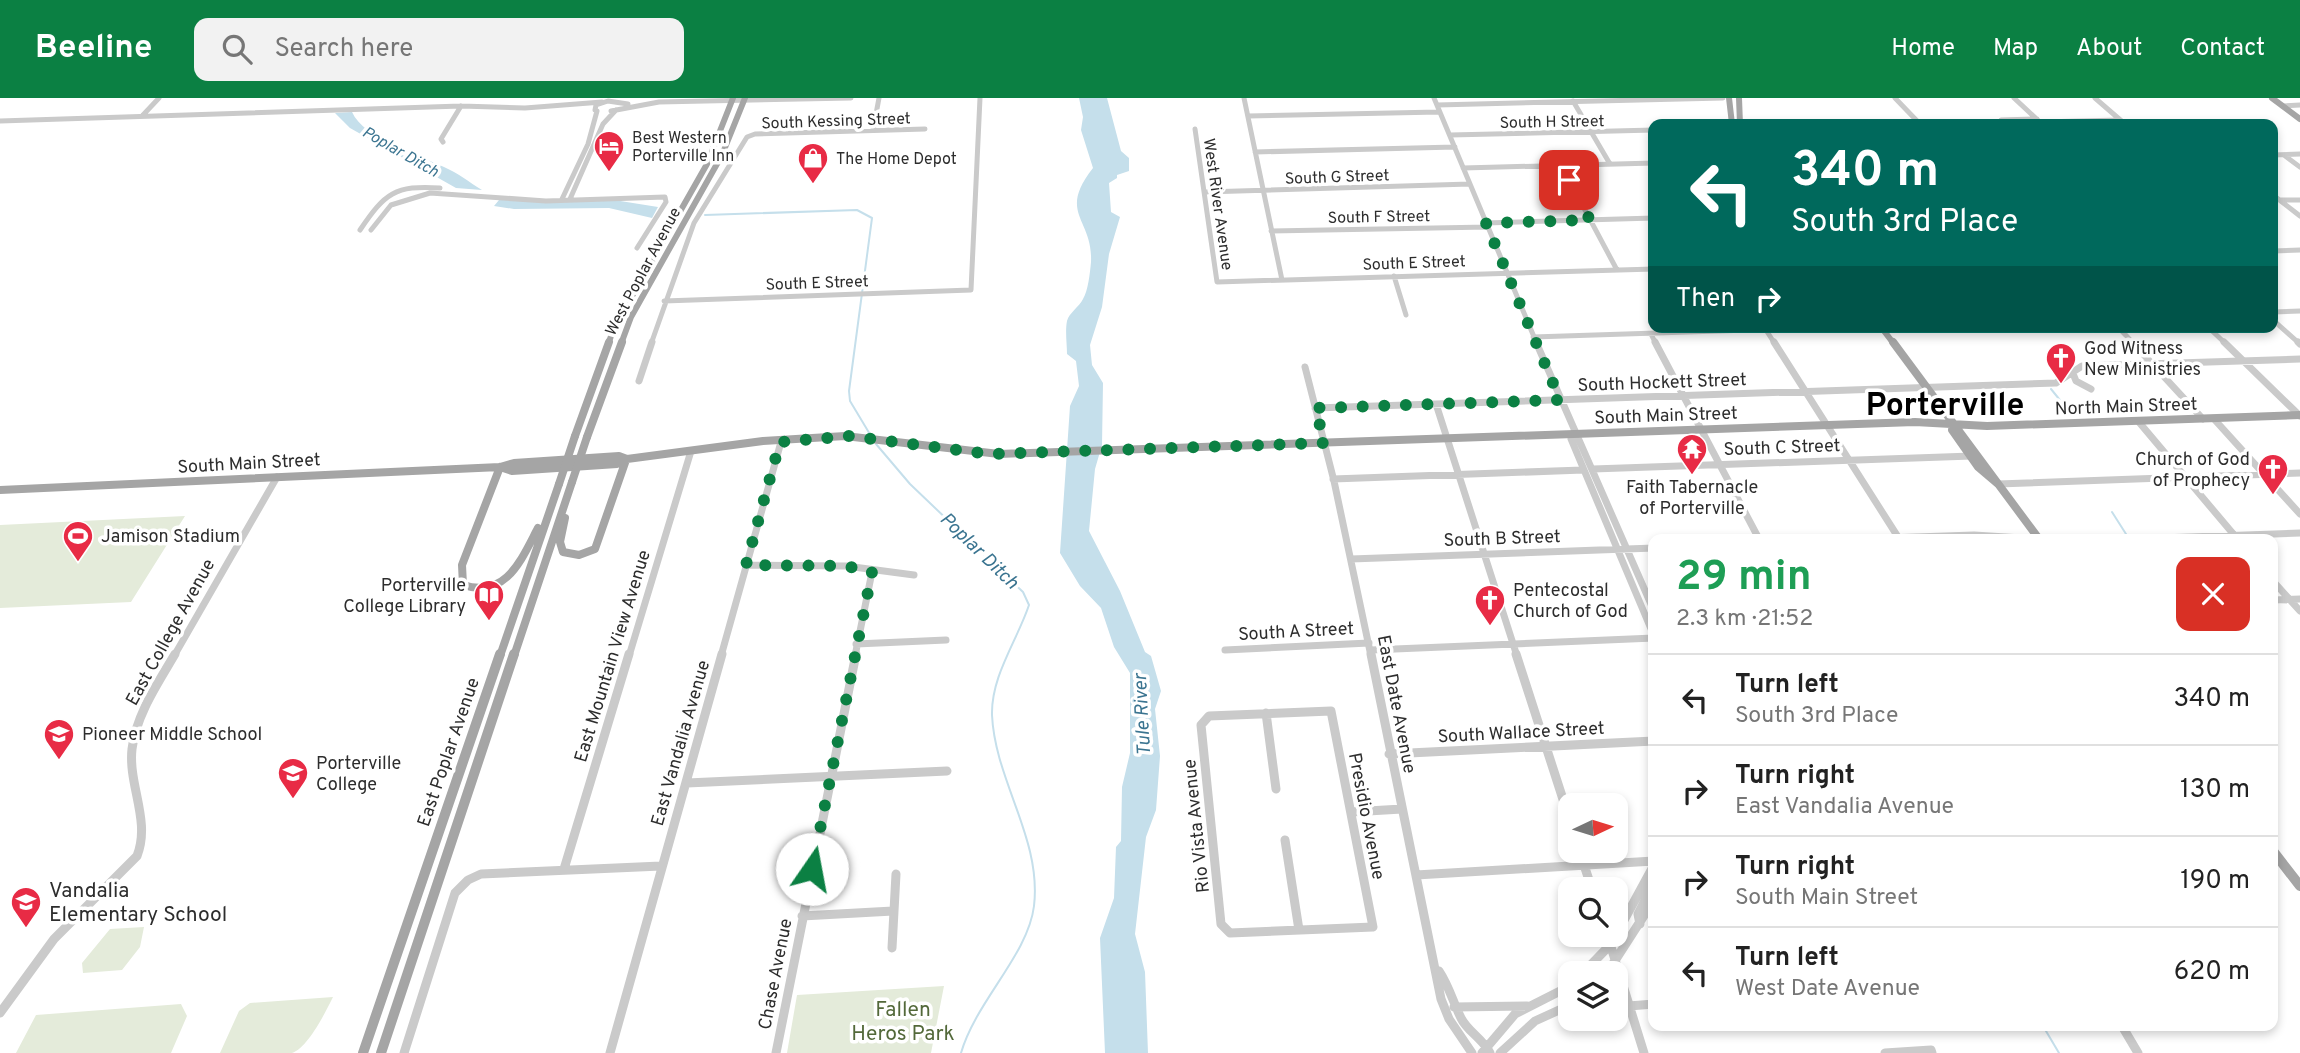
<!DOCTYPE html>
<html lang="en">
<head>
<meta charset="utf-8">
<style>
	body { margin:0; font-family:Overpass,sans-serif; background:#f2f2f2; color:#222; height:100vh; display:flex; flex-direction:column; font-size:26px; white-space:nowrap }
	* { box-sizing:border-box; margin:0 }
	p { font-size:23px; color:#767676 }
	.icon { flex:none; width:38px; height:38px; fill:none; stroke:currentColor; stroke-width:2; stroke-linecap:round; stroke-linejoin:round }
	.map { position:relative; flex:1; overflow:hidden }
	.details { position:absolute; left:1648px; top:436px; width:630px; height:497px; display:flex; flex-direction:column; background:#fff; border-radius:14px; box-shadow:0 4px 10px #0003 }
	.details>* { flex:none }
	.banner { position:absolute; left:1648px; top:21px; width:630px; height:214px; border-radius:14px; box-shadow:0 4px 10px #0003; background:#00695c; color:#fff; overflow:hidden }
	.needle { width:46px; rotate:86deg }
	.fabs { position:absolute; left:1558px; top:695px; display:grid; gap:14px }
	.fabs a { display:grid; place-items:center; width:70px; height:70px; border-radius:14px; background:#fff; box-shadow:0 4px 10px #0003; font-size:35px }
	.pin { position:absolute; display:grid; place-items:center; width:60px; height:60px; color:#fff; margin:-30px; border-radius:14px; box-shadow:0 4px 10px #0006 }
	.me { position:absolute; width:77px; margin:-38px; rotate:12deg; stroke-linejoin:round; filter:drop-shadow(0 0 5px #0008) }
	.turn { display:flex; align-items:center; gap:24px; height:147px; padding:0 28px; font-size:32px }
	.turn .icon { width:91px; height:91px; stroke-width:2.5 }
	.turn b { display:block; font-size:49px; line-height:60px }
	.then { display:flex; align-items:center; height:66px; padding:0 28px; background:#0003; gap:14px; font-size:26px }
	.round { display:grid; place-items:center; flex:none; width:74px; height:74px; border-radius:14px; background:#f2f2f2 }
	.headline { display:flex; align-items:center; justify-content:space-between; height:119px; padding:0 28px }
	h1 { font-size:42px; font-weight:700; line-height:52px; color:#1e9e55 }
	ul { padding:0; list-style:none }
	li { display:flex; align-items:center; gap:21px; height:91px; padding:0 28px; border-top:2px solid #e0e0e0 }
	li div { flex:1 }
	li b { display:block; font-size:26px }
	li em { font-style:normal }
	header { display:flex; align-items:center; gap:42px; box-sizing:border-box; height:98px; padding:0 35px; background:#0b8043; color:#fff }
	header strong { font-size:33px }
	nav { display:flex; gap:38px; margin-inline-start:auto; font-size:24px }
	.search { width:490px; height:63px; background:#f2f2f2; display:flex; align-items:center; gap:18px; box-sizing:border-box; padding:0 24px; border-radius:14px; color:#767676; font-size:26px }
	.map>svg:first-child { display:block }
	.green { fill:#e4ebda }
	.water { fill:#c5dfeb }
	.lines { fill:none; stroke-linecap:round; stroke-linejoin:round }
	.stream { stroke:#c5dfeb; stroke-width:2 }
	.minor-far2 { stroke:#cacaca; stroke-width:5 }
	.minor-far1 { stroke:#cacaca; stroke-width:7 }
	.minor { stroke:#cacaca; stroke-width:9 }
	.major-far2 { stroke:#a5a5a5; stroke-width:6 }
	.major-far1 { stroke:#a5a5a5; stroke-width:8 }
	.major { stroke:#a5a5a5; stroke-width:10 }
	.major-bridge { stroke:#a5a5a5; stroke-width:8 }
	.route { stroke:#0b8043; stroke-width:12; stroke-dasharray:0 21.6 }
	.labels { text-anchor:middle; stroke-width:7; stroke-linejoin:round; paint-order:stroke }
	.far-street-label { font-size:16px; fill:#2d2d2d; stroke:#fff }
	.far-poi-label { font-size:16px; fill:#2d2d2d; stroke:#fff; text-anchor:start }
	.far-water-label { font-size:16px; font-style:italic; fill:#3a7490; stroke:#fff }
	.poi-label { font-size:18px; fill:#2d2d2d; stroke:#fff; text-anchor:start }
	.street-label { font-size:18px; fill:#2d2d2d; stroke:#fff }
	.water-label { font-size:19px; font-style:italic; fill:#3a7490; stroke:#fff }
	.near-poi-label { font-size:21px; fill:#2d2d2d; stroke:#fff; text-anchor:start }
	.near-park-label { font-size:21px; fill:#53693a; stroke:#fff }
	.town-label { font-size:32px; font-weight:bold; fill:#000; stroke:#fff }
</style>
</head>
<body>
<header>
<strong>Beeline</strong>
<div class="search"><svg class="icon" aria-label="search" viewBox="0 0 24 24"><circle cx="10" cy="10" r="6"/><path d="M15 15l6 6"/></svg>Search here</div>
<nav><a>Home</a><a>Map</a><a>About</a><a>Contact</a></nav>
</header>
<div class="map">
<svg width="2300" height="955" viewBox="0 0 2300 955">
	<rect width="100%" height="100%" fill="#fff"/>
	<path class="green" d="M185 418 131 504 0 510V427Z
		M144 829 140 849 122 872 83 875 82 865 110 831Z
		M944 888 931 955H787L797 897Z
		M333 899C326 913 308 950 292 955 274 955 240 955 220 955L239 913 250 905Z
		M181 906 187 918 171 955H16L36 917Z"/>
	<path class="water" d="M1079 0H1107L1121 53 1129 60V73L1117 77V80L1109 85 1111 114 1120 119 1109 156 1102 209 1090 247 1092 267 1103 285 1102 347 1095 371 1089 433 1120 493 1145 554 1151 558 1161 593 1155 611 1160 658 1156 712 1146 739 1135 836 1145 874 1148 955H1105L1100 840 1114 800 1116 749 1121 743 1122 689 1130 655V575L1114 549 1101 510 1080 488 1060 455 1070 308 1079 288 1076 263 1067 256C1067 246 1065 233 1067 223 1069 215 1079 209 1083 201 1088 193 1090 175 1091 164 1093 120 1057 116 1093 70L1081 32 1083 19Z
		M352 14C364 41 418 57 444 69 458 75 469 84 482 92L456 90 350 30 335 15Z
		M499 102H614L658 109 652 120 609 110 514 111 494 108Z"/>
	<g class="lines">
		<path class="stream" d="M705 117 857 112 872 120 849 293 850 303 871 338
			M2051 291 2072 317
			M876 346 910 386 1023 494 1029 507C1017 543 991 578 992 617 995 683 1042 741 1034 808 1028 857 976 903 961 955
			M2112 414 2126 436
			M2043 928 2059 955"/>
		<path class="minor-far2" d="M1244 0 1282 182
			M1434 0 1537 246
			M1895 0 1920 26
			M2014 0 2042 26
			M2095 0 2125 26
			M1573 3 1610 66
			M1437 7 1723 0
			M2282 8 2300 7
			M595 12 596 7 608 3 628 6
			M611 13 659 4 851 0
			M143 17 159 0
			M1248 18 1439 14
			M2001 22 2037 21
			M0 23 461 8 525 10 602 4
			M2041 24 2120 22
			M1850 26 1918 24
			M1195 31 1217 184 1654 171
			M873 32 879 0
			M1450 37 1654 32
			M443 44 441 41 461 8
			M1255 54 1455 49
			M2273 57 2300 56
			M2284 57 2300 69
			M1561 67 1617 172
			M1463 70 1654 65
			M1205 94 1470 86
			M2273 97 2300 118
			M562 101 588 46 597 13
			M570 101 603 26 616 12
			M2281 102H2300
			M1486 125 1654 120
			M360 132C385 95 395 87 440 90
			M371 132 391 107 430 95 546 103 665 99 666 104 637 150
			M1271 133 1488 129
			M2273 153 2300 152
			M1394 178 1406 217
			M664 203 971 192 980 0
			M2273 214 2300 213
			M2273 222 2300 246
			M2118 229 2134 246
			M2208 229 2226 246
			M1766 232 1775 246
			M1651 236 1656 246
			M1533 239 1843 229
			M651 246 694 125 747 39 755 36 925 31"/>
		<path class="minor-far1" d="M1536 244 1654 513
			M1655 244 1759 441
			M1774 244 1898 439
			M2132 244 2203 321
			M2224 244 2300 318
			M2298 244 2300 246
			M1305 269 1334 383 1371 558
			M2072 273 2076 283 2091 291
			M639 283 652 244
			M1436 306 1517 558
			M1315 310 2056 285 2082 268 2300 261
			M2214 321 2300 416
			M2138 323 2235 438
			M1575 336 1571 341 1654 538
			M1593 371 1972 358
			M1333 381 1583 372
			M1998 386 2300 375
			M1857 441 1974 437 2040 441
			M2132 441 2300 435
			M1351 461 1654 450
			M746 467 846 468 914 477
			M2273 483 2300 513
			M2273 502 2300 501
			M856 546 946 542
			M1225 552 1369 545
			M1371 552 1654 540
			M174 558 277 379
			M629 558 691 353
			M721 558 781 344
			M855 558 872 474"/>
		<path class="minor" d="M1371 556 1441 901 1449 921 1472 955
			M1516 556 1570 723
			M1331 613 1373 829 1230 835 1221 826 1201 627 1209 618Z
			M1266 615 1276 691
			M1389 656 1654 643
			M687 685 947 673
			M1351 714 1402 711
			M1285 742 1299 832
			M1579 752 1592 791
			M564 771 629 556
			M1416 777 1654 763
			M802 818 893 813
			M1640 826 1638 816 1654 785
			M1607 836 1644 955
			M892 850 896 776
			M1439 873C1449 888 1453 904 1461 920 1467 933 1483 941 1490 955
			M1583 875 1611 846 1654 767
			M1607 875 1654 802
			M1629 908 1654 906
			M1454 909 1527 908
			M0 915 54 841 137 758C151 723 128 687 132 651 136 617 158 585 175 556
			M2122 928 2138 955
			M404 955 455 795 468 782 481 776 661 768
			M610 955 722 556
			M776 955 856 556
			M1482 955 1515 916 1570 888
			M1500 955 1535 923 1570 907
			M1885 955 1931 952 1932 955"/>
		<path class="major-far2" d="M1729 0 1732 26
			M1739 0 1740 26
			M2272 0 2300 21
			M1881 229 1894 246
			M608 246 615 228 707 66 733 0
			M621 246 631 219 722 57 745 0"/>
		<path class="major-far1" d="M1893 244 2039 441
			M1953 325 1952 332 1978 369 1998 386
			M575 338 609 244
			M587 339 622 244
			M500 369 512 373 617 366 627 361 763 343 845 338 999 356 1915 324 1987 328 2300 317
			M500 369 462 467 463 487C506 501 521 462 538 430
			M0 392 500 369 514 365 619 358 627 361
			M565 420 560 444 563 454 579 457 595 451 626 362
			M500 558 559 386
			M514 558 572 384"/>
		<path class="major" d="M2273 753 2300 788
			M363 955 500 556
			M381 955 514 556"/>
		<path class="major-bridge" d="M572 384 587 339
			M559 386 575 338"/>
	</g>
	<g class="lines">
		<path class="route" d="M812 771 872 474 846 468 746 467 780 344 849 338 989 356 1325 345 1315 310 1560 302 1486 125 1590 122 1569 82"/>
	</g>
	<defs>
		<g id="hotel-pin" transform="scale(1.575)"><path d="M0 17L-7.5 6A9.5 9.5 0 1 1 7.5 6Z" fill="#e82b45" stroke="#fff"/><path d="M-6-4.5h1.5V1H6V5H4.5V3h-9V5H-6ZM-4 0a1.8 1.8 0 1 1 3.6 0ZM.5 0V-2.5h3Q6-2.5 6 0Z" fill="#fff"/></g>
		<g id="shop-pin" transform="scale(1.575)"><path d="M0 17L-7.5 6A9.5 9.5 0 1 1 7.5 6Z" fill="#e82b45" stroke="#fff"/><path d="M-5-2.5h2.3a2.7 3.5 0 0 1 5.4 0H5L5.5 6h-11ZM-1.5-2.5h3a1.5 2.3 0 0 0-3 0Z" fill="#fff"/></g>
		<g id="church-pin" transform="scale(1.575)"><path d="M0 17L-7.5 6A9.5 9.5 0 1 1 7.5 6Z" fill="#e82b45" stroke="#fff"/><path d="M-1.2-6h2.4v3.5h3.3v2.4h-3.3V6h-2.4V-.1h-3.3v-2.4h3.3Z" fill="#fff"/></g>
		<g id="temple-pin" transform="scale(1.575)"><path d="M0 17L-7.5 6A9.5 9.5 0 1 1 7.5 6Z" fill="#e82b45" stroke="#fff"/><path d="M0-6L5-2H3V0L6.5 2.5H4V6H1.5V3h-3V6H-4V2.5H-6.5L-3 0V-2H-5Z" fill="#fff"/></g>
		<g id="stadium-pin" transform="scale(1.575)"><path d="M0 17L-7.5 6A9.5 9.5 0 1 1 7.5 6Z" fill="#e82b45" stroke="#fff"/><path d="M0-5a6.5 5 0 1 0 0 10a6.5 5 0 1 0 0-10ZM-3.5-1.8h7v3.6h-7Z" fill="#fff"/></g>
		<g id="library-pin" transform="scale(1.575)"><path d="M0 17L-7.5 6A9.5 9.5 0 1 1 7.5 6Z" fill="#e82b45" stroke="#fff"/><path d="M-6-4Q-3-5.5-.7-3.5V5Q-3 3-6 4ZM6-4Q3-5.5 .7-3.5V5Q3 3 6 4Z" fill="#fff"/></g>
		<g id="school-pin" transform="scale(1.575)"><path d="M0 17L-7.5 6A9.5 9.5 0 1 1 7.5 6Z" fill="#e82b45" stroke="#fff"/><path d="M0-5L7-2L0 1L-7-2ZM-4 1L0 2.5L4 1V4Q0 6-4 4Z" fill="#fff"/></g>
		<g id="university-pin" transform="scale(1.575)"><path d="M0 17L-7.5 6A9.5 9.5 0 1 1 7.5 6Z" fill="#e82b45" stroke="#fff"/><path d="M0-5L7-2L0 1L-7-2ZM-4 1L0 2.5L4 1V4Q0 6-4 4Z" fill="#fff"/></g>
	</defs>
	<g fill-rule="evenodd">
		<use href="#hotel-pin" x="609" y="48"/>
		<use href="#shop-pin" x="813" y="60"/>
		<use href="#church-pin" x="2061" y="260"/>
		<use href="#temple-pin" x="1692" y="351"/>
		<use href="#church-pin" x="2273" y="371"/>
		<use href="#stadium-pin" x="78" y="438"/>
		<use href="#library-pin" x="489" y="497"/>
		<use href="#church-pin" x="1490" y="502"/>
		<use href="#school-pin" x="59" y="636"/>
		<use href="#university-pin" x="293" y="675"/>
		<use href="#school-pin" x="26" y="804"/>
	</g>
	<g class="labels">
		<g class="far-street-label">
			<text transform="translate(836 22) rotate(-2)" y="6">South Kessing Street</text>
			<text transform="translate(1552 23) rotate(-1)" y="6">South H Street</text>
			<text transform="translate(1337 78) rotate(-2)" y="6">South G Street</text>
			<text transform="translate(1219 106) rotate(82)" y="6">West River Avenue</text>
			<text transform="translate(1379 118) rotate(-1)" y="6">South F Street</text>
			<text transform="translate(1414 164) rotate(-2)" y="6">South E Street</text>
			<text transform="translate(642 173) rotate(-62)" y="6">West Poplar Avenue</text>
			<text transform="translate(817 184) rotate(-2)" y="6">South E Street</text>
		</g>
		<g class="far-poi-label">
			<text x="632" y="45">Best Western<tspan x="632" dy="18">Porterville Inn</tspan></text>
			<text x="836" y="66">The Home Depot</text>
		</g>
		<g class="far-water-label">
			<text transform="translate(401 53) rotate(30)" y="6">Poplar Ditch</text>
		</g>
		<g class="poi-label">
			<text x="2084" y="256">God Witness<tspan x="2084" dy="21">New Ministries</tspan></text>
			<text x="2250" y="367" text-anchor="end">Church of God<tspan x="2250" dy="21">of Prophecy</tspan></text>
			<text x="1692" y="395" text-anchor="middle">Faith Tabernacle<tspan x="1692" dy="21">of Porterville</tspan></text>
			<text x="101" y="444">Jamison Stadium</text>
			<text x="466" y="493" text-anchor="end">Porterville<tspan x="466" dy="21">College Library</tspan></text>
			<text x="1513" y="498">Pentecostal<tspan x="1513" dy="21">Church of God</tspan></text>
			<text x="82" y="642">Pioneer Middle School</text>
			<text x="316" y="671">Porterville<tspan x="316" dy="21">College</tspan></text>
		</g>
		<g class="street-label">
			<text transform="translate(1662 284) rotate(-2)" y="6">South Hockett Street</text>
			<text transform="translate(2126 308) rotate(-2)" y="6">North Main Street</text>
			<text transform="translate(1666 317) rotate(-2)" y="6">South Main Street</text>
			<text transform="translate(1782 349) rotate(-2)" y="6">South C Street</text>
			<text transform="translate(249 365) rotate(-3)" y="6">South Main Street</text>
			<text transform="translate(1502 440) rotate(-2)" y="6">South B Street</text>
			<text transform="translate(1296 533) rotate(-3)" y="6">South A Street</text>
			<text transform="translate(170 534) rotate(-61)" y="6">East College Avenue</text>
			<text transform="translate(612 558) rotate(-73)" y="6">East Mountain View Avenue</text>
			<text transform="translate(1397 606) rotate(79)" y="6">East Date Avenue</text>
			<text transform="translate(1521 634) rotate(-3)" y="6">South Wallace Street</text>
			<text transform="translate(680 645) rotate(-74)" y="6">East Vandalia Avenue</text>
			<text transform="translate(448 654) rotate(-71)" y="6">East Poplar Avenue</text>
			<text transform="translate(1367 718) rotate(79)" y="6">Presidio Avenue</text>
			<text transform="translate(1196 728) rotate(-96)" y="6">Rio Vista Avenue</text>
			<text transform="translate(775 876) rotate(-79)" y="6">Chase Avenue</text>
		</g>
		<g class="water-label">
			<text transform="translate(980 452) rotate(44)" y="7">Poplar Ditch</text>
			<text transform="translate(1141 617) rotate(-93)" y="7">Tule River</text>
		</g>
		<g class="near-poi-label">
			<text x="49" y="799">Vandalia<tspan x="49" dy="24">Elementary School</tspan></text>
		</g>
		<g class="near-park-label">
			<text x="903" y="918">Fallen<tspan x="903" dy="24">Heros Park</tspan></text>
		</g>
		<g class="town-label">
			<text x="1945" y="317">Porterville</text>
		</g>
	</g>
</svg>
<div class="fabs">
<a><svg class="needle" viewBox="-14 -14 28 28"><path d="M0-13l5 13h-10z" fill="#e53935"/><path d="M0 13l5-13h-10z" fill="#767676"/></svg></a>
<a><svg class="icon" aria-label="search" viewBox="0 0 24 24"><circle cx="10" cy="10" r="6"/><path d="M15 15l6 6"/></svg></a>
<a><svg class="icon" aria-label="layers" viewBox="0 0 24 24"><path d="M12 4l9 5-9 5-9-5zM3 14l9 5 9-5"/></svg></a>
</div>
<div class="pin" style="left:1569px;top:82px;background:#d93025"><svg class="icon" aria-label="arrive" viewBox="0 0 24 24"><path d="M6 21V4h12l-3 4 3 4H6"/></svg></div>
<svg class="me" style="left:812px;top:771px" viewBox="-20 -20 40 40"><circle r="19" fill="#fff"/><path d="M0-13L10 11 0 6-10 11z" fill="#0b8043"/></svg>
<div class="banner">
<div class="turn"><svg class="icon" aria-label="left" viewBox="0 0 24 24"><path d="M17 20v-9H6M10 6l-5 5 5 5"/></svg><div><b>340 m</b>South 3rd Place</div></div>
<div class="then">Then<svg class="icon" aria-label="right" viewBox="0 0 24 24"><path d="M7 20v-9h11M14 6l5 5-5 5"/></svg></div>
</div>
<section class="details">
<div class="headline"><div><h1>29 min</h1><p>2.3 km · 21:52</p></div><a class="round" style="background:#d93025;color:#fff"><svg class="icon" aria-label="close" viewBox="0 0 24 24"><path d="M6 6l12 12M18 6L6 18"/></svg></a></div>
<ul>
<li><svg class="icon" aria-label="left" viewBox="0 0 24 24"><path d="M17 20v-9H6M10 6l-5 5 5 5"/></svg><div><b>Turn left</b><p>South 3rd Place</p></div><em>340 m</em></li>
<li><svg class="icon" aria-label="right" viewBox="0 0 24 24"><path d="M7 20v-9h11M14 6l5 5-5 5"/></svg><div><b>Turn right</b><p>East Vandalia Avenue</p></div><em>130 m</em></li>
<li><svg class="icon" aria-label="right" viewBox="0 0 24 24"><path d="M7 20v-9h11M14 6l5 5-5 5"/></svg><div><b>Turn right</b><p>South Main Street</p></div><em>190 m</em></li>
<li><svg class="icon" aria-label="left" viewBox="0 0 24 24"><path d="M17 20v-9H6M10 6l-5 5 5 5"/></svg><div><b>Turn left</b><p>West Date Avenue</p></div><em>620 m</em></li>
</ul>
</section>
</div>
</body>
</html>
